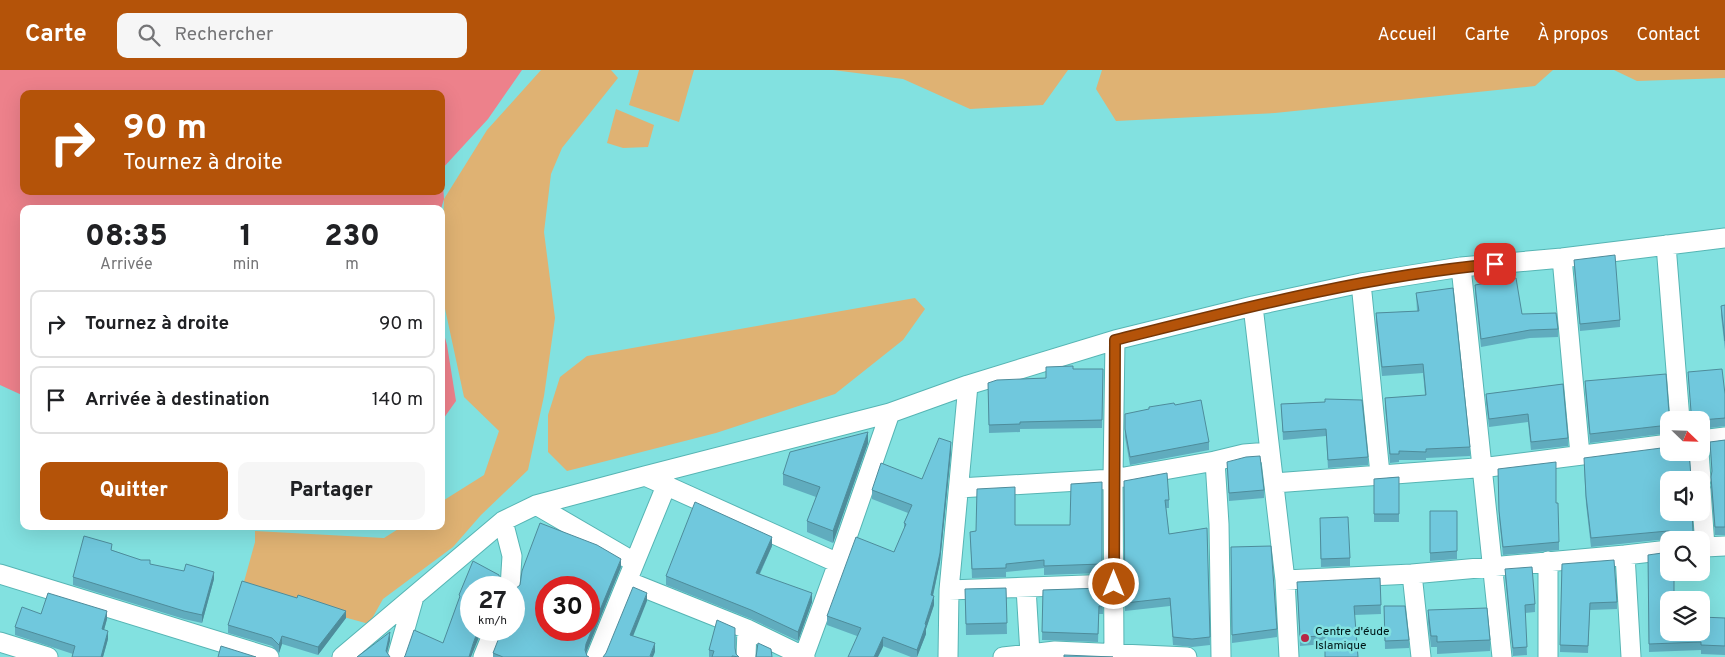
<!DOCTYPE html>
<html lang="fr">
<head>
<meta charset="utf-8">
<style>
	body { margin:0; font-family:Overpass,sans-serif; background:#f6f6f6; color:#202124; height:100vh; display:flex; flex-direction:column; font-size:19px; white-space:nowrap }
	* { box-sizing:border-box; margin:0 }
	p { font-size:16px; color:#757577 }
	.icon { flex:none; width:28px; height:28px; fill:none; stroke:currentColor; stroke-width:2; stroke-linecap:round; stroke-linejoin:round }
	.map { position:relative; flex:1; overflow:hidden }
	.details { position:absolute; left:20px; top:135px; width:425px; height:325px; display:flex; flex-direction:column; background:#fff; border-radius:10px; box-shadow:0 5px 20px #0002 }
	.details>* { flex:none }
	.banner { position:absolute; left:20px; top:20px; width:425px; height:105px; border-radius:10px; box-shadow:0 5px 20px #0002; background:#b45309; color:#fff; overflow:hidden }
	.needle { width:32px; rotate:113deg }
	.fabs { position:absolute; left:1660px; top:341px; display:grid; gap:10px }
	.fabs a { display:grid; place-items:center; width:50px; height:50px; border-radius:10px; background:#fff; box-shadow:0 5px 20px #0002; font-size:25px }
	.speed { position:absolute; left:460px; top:506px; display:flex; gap:10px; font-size:25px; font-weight:700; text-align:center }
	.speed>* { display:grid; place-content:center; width:65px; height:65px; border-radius:50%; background:#fff; box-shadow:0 5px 20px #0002; line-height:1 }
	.speed small { font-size:12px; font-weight:400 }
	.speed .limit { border:8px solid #d22; background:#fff; color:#111 }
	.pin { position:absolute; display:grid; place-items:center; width:42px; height:42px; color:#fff; margin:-21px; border-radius:10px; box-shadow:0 2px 8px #0006 }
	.me { position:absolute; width:55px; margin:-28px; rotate:0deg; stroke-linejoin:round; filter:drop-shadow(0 0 4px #0008) }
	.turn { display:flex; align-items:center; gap:18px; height:105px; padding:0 20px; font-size:22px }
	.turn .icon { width:65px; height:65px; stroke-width:2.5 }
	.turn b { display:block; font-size:35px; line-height:42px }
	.eta { display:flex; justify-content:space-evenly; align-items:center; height:85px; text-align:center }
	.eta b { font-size:30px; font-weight:800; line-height:35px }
	.button { display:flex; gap:10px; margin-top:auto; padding:10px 20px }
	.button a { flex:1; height:58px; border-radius:10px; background:#b45309; color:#fff; font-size:20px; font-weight:800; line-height:58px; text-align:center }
	.button a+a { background:#f6f6f6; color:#202124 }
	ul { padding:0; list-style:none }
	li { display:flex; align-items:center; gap:15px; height:68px; margin:0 10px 8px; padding:0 10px; border:2px solid #e0e0e0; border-radius:10px }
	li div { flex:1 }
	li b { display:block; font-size:19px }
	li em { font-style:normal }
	header { display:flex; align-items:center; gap:30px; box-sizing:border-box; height:70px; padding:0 25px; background:#b45309; color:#fff }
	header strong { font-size:24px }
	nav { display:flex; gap:28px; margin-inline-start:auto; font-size:18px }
	.search { width:350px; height:45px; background:#f6f6f6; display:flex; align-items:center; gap:12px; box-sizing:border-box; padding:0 18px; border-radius:10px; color:#757577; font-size:19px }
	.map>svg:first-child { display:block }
	.green { fill:#dfb273 }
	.water { fill:#ed818b; fill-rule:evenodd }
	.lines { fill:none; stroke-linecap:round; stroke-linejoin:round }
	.minor-casing { stroke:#56b5b4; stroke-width:21 }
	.minor { stroke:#fff; stroke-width:19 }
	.wall { fill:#60acbe }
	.shaded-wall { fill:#4e8c9b }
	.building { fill:#70c8dd; stroke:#4e8c9b; fill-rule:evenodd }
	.route-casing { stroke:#753606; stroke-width:12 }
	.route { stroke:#b45309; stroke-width:9 }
	.poi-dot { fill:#b82645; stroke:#82e1e0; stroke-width:2 }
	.labels { text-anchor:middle; stroke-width:5; stroke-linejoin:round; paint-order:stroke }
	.poi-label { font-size:12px; fill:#001717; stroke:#82e1e0; text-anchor:start }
</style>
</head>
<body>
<header>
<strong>Carte</strong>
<div class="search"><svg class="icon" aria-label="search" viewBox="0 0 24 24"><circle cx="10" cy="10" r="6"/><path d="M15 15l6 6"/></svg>Rechercher</div>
<nav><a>Accueil</a><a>Carte</a><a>À propos</a><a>Contact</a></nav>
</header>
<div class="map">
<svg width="1725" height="587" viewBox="0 0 1725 587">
	<rect width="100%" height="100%" fill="#82e1e0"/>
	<path class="green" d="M541 0H611L618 8 562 78 551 104 544 162 555 248 544 326 528 400 481 445 453 477 383 529 369 554 242 519 255 472V461L384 468 403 456H441V432L484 405 499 361 464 327 441 220 444 129 487 60Z
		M639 0H694L679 52 629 35Z
		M833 0H1068L1043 35 970 39 903 9Z
		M1102 0H1553L1535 16 1275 43 1116 51 1096 19Z
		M1614 0H1725V8L1637 11Z
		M616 39 654 55 648 77 623 78 607 73Z
		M915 228 925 239 903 270 835 324 716 363 567 401 548 382V345L560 307 587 286Z"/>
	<path class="water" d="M0 0H522L488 49 442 99 444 129 441 139H24V326L0 315ZM24 24H441V121H24Z
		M441 253 447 275 456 331 441 352Z"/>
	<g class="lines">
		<g class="minor-casing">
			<path id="minor" d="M1666 175 1680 350
				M1562 188 1580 385
				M1461 197 1502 587
				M1361 213 1380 404
				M1253 236 1285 510
				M1701 370 1725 367
				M1699 382 1701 410
				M645 406 838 493 804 586
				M1274 413 1489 397 1669 374
				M959 418 1113 409 1215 391
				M1701 420 1705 477H1701
				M536 435 634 492
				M503 451 512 486 510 518
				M1705 477 1725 476
				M1548 491V587
				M838 493 890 343
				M0 504 269 587
				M1412 504 1625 485
				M627 511 747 559 805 587
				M1026 518 1030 584
				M949 520 1114 514
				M0 572 48 587
				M1114 584 1113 409 1115 270
				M342 587 503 451 536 435 645 406 890 343 968 315 1115 270 1253 236 1361 213 1461 197 1562 188 1725 168
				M397 587 414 527
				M483 587 494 560
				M596 587 666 416
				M746 587 747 559
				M948 587 949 520 968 315
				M1003 587 1055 581 1187 587
				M1221 587 1219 454 1215 391 1244 384 1270 382
				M1289 587 1285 510 1412 504 1421 587
				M1631 587 1625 485 1669 480"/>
		</g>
		<use href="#minor" class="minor"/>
	</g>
	<path class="wall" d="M1574 190 1620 250V257L1580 261 1574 198Z
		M1475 215 1522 244 1558 259V267L1530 268 1481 277 1475 223Z
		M1416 223 1470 377V386L1426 388V390H1399V392L1390 393 1385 337V328L1425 325 1423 303 1382 306 1376 252V243L1417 241Z
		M1725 235V280L1721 245V236Z
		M1073 299H1103L1102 358 1020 359V362L989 363 988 313 1046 308Z
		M1688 302 1725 324V356L1701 359V350L1690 347 1691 343Z
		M1585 311 1669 350V363L1590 373 1585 319Z
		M1563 314 1568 368V376L1531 380 1528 352 1489 357 1486 332V324Z
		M1325 332 1368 387V395L1328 398 1326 366 1283 370 1281 334Z
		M1125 344 1209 372V380L1130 395 1125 367Z
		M1725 370V465H1715L1711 415 1712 403 1710 372Z
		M868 373 833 473 807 462V451L816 427 783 415V404Z
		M951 382 940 492 933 526 934 535 926 559V564L917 587H911L857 566 827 555V546L894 482 904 460V453L908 443 872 429V420L922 409Z
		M1227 392 1264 420V428L1229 431Z
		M1584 396 1691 410H1669L1692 442 1693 470H1674L1668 469 1591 477 1586 434Z
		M1498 399 1559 472V480L1503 485 1499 449Z
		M1399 407V452H1374V409Z
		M1124 411 1169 430V438H1166L1169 464 1207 458 1210 575 1192 577 1173 575 1170 536 1125 541Z
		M1102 412V503L1044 505V498L1006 502V507L972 508 970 462 1070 455Z
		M1430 441H1457V489L1430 491Z
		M1320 456 1350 488V496L1321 497Z
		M772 476 760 504 812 532 798 571 751 549 666 515V506Z
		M1231 477 1277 559V567L1232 573Z
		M112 480 150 494 214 509 202 553 184 549 73 515V507Z
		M1648 485 1669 562 1725 548V585L1701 584V580L1649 582Z
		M1562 494 1617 532V539L1590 540 1588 583 1560 582Z
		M621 497 586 582 587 586 589 587H493V583Z
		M1505 499 1535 534V542L1525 543 1527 585 1513 586 1505 507Z
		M1380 508 1381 544 1354 545 1325 574 1300 576 1297 512Z
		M1006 518 1007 564 966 565 965 519Z
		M1102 518 1103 544H1099L1098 572 1042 570 1043 520Z
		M1384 536 1409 570V578L1385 579Z
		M1428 540 1490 570V581L1437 584V577H1431L1428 552Z
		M41 544 107 549 104 560 108 569 103 587H72L73 584 15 565V557Z
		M346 548 318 585 282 574 279 583 272 576 228 563V555Z
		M735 579 736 584 739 587H709V580Z"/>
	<path class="shaded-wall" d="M868 362V373L833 473V461Z
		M951 372V382L940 492 931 534V525Z
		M1693 461V469L1691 470V465Z
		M772 467V476L756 511V503Z
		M621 489V497L586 583 585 587 586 574Z
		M214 502V509L202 553V545Z
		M647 523V531L630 574V565Z
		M812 523V532L798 571V562Z
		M934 526V535L926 559V564L917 587V580Z
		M107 541V549L102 567V559Z
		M346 541V548L318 585V577Z
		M478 560H482L471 587H469L473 574Z
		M108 561V569L103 587H101Z
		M390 562V571L386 587V581Z
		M282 566V574L279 583V575Z
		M883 567V577L878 587H874Z
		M655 573V582L653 587H650Z"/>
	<path class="building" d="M1615 185 1620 250 1580 254 1574 190Z
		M1516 208 1522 244 1556 243 1558 259 1530 260 1481 269 1475 215Z
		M1453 218 1470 377 1426 379V382L1399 381V384H1390L1385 328 1426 325 1423 294 1382 297 1376 243 1419 241 1416 223Z
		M1725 235V271L1721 236Z
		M1073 296V299H1103L1102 350 1020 352V354L989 355 988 313 997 310 1046 308V297Z
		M1722 299 1725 324V348L1701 350H1687L1690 347 1691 341 1688 302Z
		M1666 304 1669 343 1671 348 1673 350H1669V355L1590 364 1585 311Z
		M1563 314 1568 368 1531 372 1528 344 1489 349 1486 324Z
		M1325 329 1362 330 1368 387 1328 390 1326 359 1283 362 1281 334 1325 332Z
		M1201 330 1209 372 1130 387 1125 359V344L1149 339V337L1174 333 1175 335Z
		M868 362 833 461 807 451 820 417 783 404 790 382Z
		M939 368 951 372 940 483 931 525 934 526 925 554 926 555 917 580 883 567 874 587H848L861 558 827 546 856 467 894 482 906 454 904 453 912 435 872 420 881 393 922 409Z
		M1725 370V457H1715L1711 407 1712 401 1710 372Z
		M1669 377V382H1689L1691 407 1690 410H1669V442H1692L1693 461 1691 465 1678 466 1674 462 1668 461 1591 468 1586 426 1584 388Z
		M1260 386 1264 420 1229 423 1227 392 1246 387Z
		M1556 392V433H1558L1559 472 1503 477 1499 441 1498 399Z
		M1167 403 1169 430H1165L1169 464 1207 458 1210 567 1192 569 1173 567 1170 528 1125 533 1124 411Z
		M1399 407V444H1374V409Z
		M1102 412V494L1044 496V490L1006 494V498L972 499 970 462 976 461 977 419 1015 417V455H1070L1071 414Z
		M695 432 772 467 756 503 812 523 798 562 751 540 666 506Z
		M1430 441H1457V481L1430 483Z
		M1348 447 1350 488 1321 489 1320 448Z
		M540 453 597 475 621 489 586 574 585 580 587 586 589 587H503L493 583 502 560H514V520L515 519 520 515 522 501ZM546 518H589V560H546Z
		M84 466 112 474 111 480 141 490H150V494L184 501 186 494 214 502 202 545 184 541 73 507Z
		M1271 476 1277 559 1232 565 1231 477Z
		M1669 482V502H1674V527L1697 530H1669V562H1701V547L1725 548V576L1701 575V572L1649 574 1648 485Z
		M1614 490 1617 532 1590 533 1588 576 1560 575 1562 494Z
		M473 491 499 505 500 514 503 518H471V560H478L473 574 469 587H404L405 586 414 560 443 573 460 526 459 525Z
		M1532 497 1535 534 1525 535 1527 577 1513 578 1505 499Z
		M1380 508 1381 535 1354 536 1358 587H1325V566L1300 567 1297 512Z
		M242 511 297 528 298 525 346 541 318 577 282 566 279 575 272 568 228 555Z
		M633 517 647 523 630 565 655 573 650 586 652 587H603L606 583Z
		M1006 518 1007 553 966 554 965 519Z
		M1102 518 1103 536H1099L1098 564 1042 562 1043 520Z
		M48 523 107 541 102 559 108 561 101 587H72L75 576 15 557 22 537 41 544Z
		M1384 536H1405L1409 570 1385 571Z
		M1487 538 1490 570 1437 572V566H1431L1428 540Z
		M717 550 735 558V578L736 584 739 587 732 586V587H712L714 581 709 580Z
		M390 562 386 581 390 587H357Z
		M758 573 771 579 772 587H756Z
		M221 576 256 587H218Z
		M1064 585 1113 587H1064Z"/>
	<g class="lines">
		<g class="route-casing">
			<path id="route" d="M1114 514 1115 270C1240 239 1366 206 1495 194"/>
		</g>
		<use href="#route" class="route"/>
	</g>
	<circle class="poi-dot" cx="1305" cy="568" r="5"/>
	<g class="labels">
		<g class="poi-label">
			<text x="1315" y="565">Centre d'éude<tspan x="1315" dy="14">Islamique</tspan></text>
		</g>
	</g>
</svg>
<div class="fabs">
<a><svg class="needle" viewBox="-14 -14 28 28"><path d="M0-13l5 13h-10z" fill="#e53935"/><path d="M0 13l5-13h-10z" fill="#757577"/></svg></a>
<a><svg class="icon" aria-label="sound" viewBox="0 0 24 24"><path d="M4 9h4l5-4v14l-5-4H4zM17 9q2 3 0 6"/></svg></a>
<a><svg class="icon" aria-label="search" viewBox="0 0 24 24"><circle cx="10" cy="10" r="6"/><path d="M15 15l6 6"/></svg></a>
<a><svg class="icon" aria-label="layers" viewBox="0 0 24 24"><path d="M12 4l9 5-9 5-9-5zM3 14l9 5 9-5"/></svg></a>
</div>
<div class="speed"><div>27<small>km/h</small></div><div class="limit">30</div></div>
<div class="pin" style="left:1495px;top:194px;background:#d93025"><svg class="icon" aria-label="arrive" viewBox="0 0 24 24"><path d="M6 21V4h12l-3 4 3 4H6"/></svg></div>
<svg class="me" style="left:1114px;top:514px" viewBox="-20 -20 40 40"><circle r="17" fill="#b45309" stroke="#fff" stroke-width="3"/><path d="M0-11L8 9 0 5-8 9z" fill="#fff"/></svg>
<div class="banner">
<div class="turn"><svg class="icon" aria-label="right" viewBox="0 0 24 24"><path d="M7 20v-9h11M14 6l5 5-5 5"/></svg><div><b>90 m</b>Tournez à droite</div></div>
</div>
<section class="details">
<div class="eta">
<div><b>08:35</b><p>Arrivée</p></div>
<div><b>1</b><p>min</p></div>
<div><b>230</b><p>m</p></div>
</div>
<ul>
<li><svg class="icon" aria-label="right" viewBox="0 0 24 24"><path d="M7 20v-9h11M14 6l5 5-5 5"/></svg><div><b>Tournez à droite</b></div><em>90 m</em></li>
<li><svg class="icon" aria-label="arrive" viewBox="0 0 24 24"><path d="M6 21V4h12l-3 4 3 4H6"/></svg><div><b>Arrivée à destination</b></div><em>140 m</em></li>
</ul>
<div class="button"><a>Quitter</a><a>Partager</a></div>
</section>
</div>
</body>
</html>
